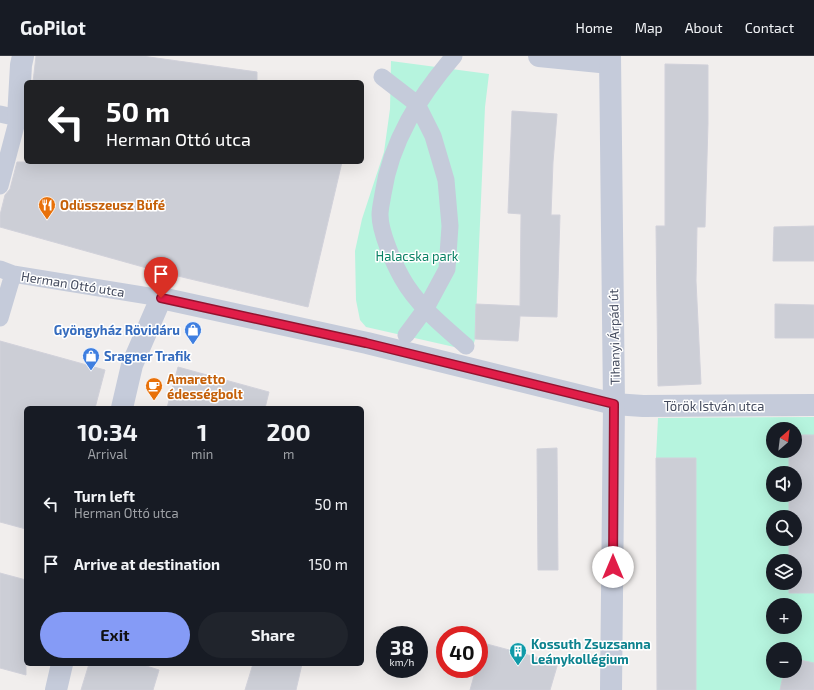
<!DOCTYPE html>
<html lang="en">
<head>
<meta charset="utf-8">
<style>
	body { margin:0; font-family:"Exo 2",sans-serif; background:#20242c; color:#f1f3f6; height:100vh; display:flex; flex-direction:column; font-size:15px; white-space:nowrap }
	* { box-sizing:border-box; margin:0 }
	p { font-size:13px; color:#9ea1a6 }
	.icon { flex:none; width:22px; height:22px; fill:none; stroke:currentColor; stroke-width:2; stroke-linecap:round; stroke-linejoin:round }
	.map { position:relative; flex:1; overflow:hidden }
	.drawer { position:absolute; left:24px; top:350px; width:340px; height:260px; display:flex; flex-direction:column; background:#171b24; border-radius:6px; box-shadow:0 4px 16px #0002 }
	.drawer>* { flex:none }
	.banner { position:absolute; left:24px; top:24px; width:340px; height:84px; border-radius:6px; box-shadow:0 4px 16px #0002; background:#202124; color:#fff; overflow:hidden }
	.needle { width:26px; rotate:28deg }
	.controls { position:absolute; left:766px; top:366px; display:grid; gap:8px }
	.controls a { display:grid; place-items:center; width:36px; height:36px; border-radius:50%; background:#171b24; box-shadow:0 4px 16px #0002; font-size:20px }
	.speed { position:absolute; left:376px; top:570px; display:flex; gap:8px; font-size:20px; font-weight:700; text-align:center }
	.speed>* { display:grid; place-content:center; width:52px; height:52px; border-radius:50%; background:#171b24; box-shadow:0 4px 16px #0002; line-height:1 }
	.speed small { font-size:10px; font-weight:400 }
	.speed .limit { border:6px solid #d22; background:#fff; color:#111 }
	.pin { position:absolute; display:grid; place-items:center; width:34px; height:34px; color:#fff; margin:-41px -17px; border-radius:50% 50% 50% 0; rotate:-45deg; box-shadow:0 0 4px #0007 }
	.pin .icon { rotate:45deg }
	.me { position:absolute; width:44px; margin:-22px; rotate:0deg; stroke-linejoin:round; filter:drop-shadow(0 0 3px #0008) }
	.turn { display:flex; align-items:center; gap:14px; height:84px; padding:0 16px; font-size:18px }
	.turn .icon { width:52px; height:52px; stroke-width:2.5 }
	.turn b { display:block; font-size:28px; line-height:34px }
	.eta { display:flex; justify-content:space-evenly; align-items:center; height:68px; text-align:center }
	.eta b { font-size:24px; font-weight:700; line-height:28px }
	.primary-button { display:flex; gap:8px; margin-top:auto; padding:8px 16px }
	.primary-button a { flex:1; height:46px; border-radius:24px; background:#859bf6; color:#111; font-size:16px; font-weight:700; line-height:46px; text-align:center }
	.primary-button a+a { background:#20242c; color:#f1f3f6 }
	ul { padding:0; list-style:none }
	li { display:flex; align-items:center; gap:12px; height:60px; padding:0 16px }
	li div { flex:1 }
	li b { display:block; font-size:15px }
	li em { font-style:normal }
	header { display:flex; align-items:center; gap:24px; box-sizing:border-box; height:56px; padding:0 20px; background:#171b24; border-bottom:1px solid #363941 }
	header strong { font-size:19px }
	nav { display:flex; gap:22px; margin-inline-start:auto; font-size:14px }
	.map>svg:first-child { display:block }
	.green { fill:#b6f4de; fill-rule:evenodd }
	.building { fill:#ccced6; stroke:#d1d1da }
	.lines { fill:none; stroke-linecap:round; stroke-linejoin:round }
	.pedestrian { stroke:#c5cbda; stroke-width:17 }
	.minor { stroke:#c5cbda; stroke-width:22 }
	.tertiary { stroke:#c5cbda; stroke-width:22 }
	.route-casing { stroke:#92132f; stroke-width:10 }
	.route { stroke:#e11d48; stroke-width:7 }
	.labels { text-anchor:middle; stroke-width:3; stroke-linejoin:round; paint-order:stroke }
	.food-label { font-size:13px; font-weight:bold; fill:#c56008; stroke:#fff; text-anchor:start }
	.park-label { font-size:13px; fill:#0b8265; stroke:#fff }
	.street-label { font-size:13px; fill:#444b5e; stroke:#fff }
	.shop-label { font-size:13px; font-weight:bold; fill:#366cbe; stroke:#fff; text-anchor:end }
	.culture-label { font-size:13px; font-weight:bold; fill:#0d838f; stroke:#fff; text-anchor:start }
</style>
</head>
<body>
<header>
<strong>GoPilot</strong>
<nav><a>Home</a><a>Map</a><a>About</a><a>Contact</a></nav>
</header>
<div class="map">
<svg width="814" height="634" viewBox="0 0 814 634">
	<rect width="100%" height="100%" fill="#f1eeed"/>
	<path class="green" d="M391 5 489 18 485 51 475 283 472 295 366 271 360 264 356 244 355 195 362 163 384 96 390 53Z
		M814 361V634H696V402H656L658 362ZM773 373H795V395H773ZM773 417H795V439H773ZM773 461H795V483H773ZM773 505H795V527H773ZM773 549H795V571H773ZM773 593H795V615H773Z"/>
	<path class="building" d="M36 0H142L257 16V26H33Z
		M665 8 708 9V67L705 171H697L696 225 701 328 658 330 656 170H665Z
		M512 55 557 58 553 106 551 159H560L557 261 520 260 518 285 475 283 476 248 520 250 521 158 508 157Z
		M17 106H342L308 251 161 216 0 171V159L5 139 10 133Z
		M814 170V205H773L774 171Z
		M775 248 814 249V282H775Z
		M0 285 105 314 95 352H26V473L0 466Z
		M178 311 269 336 265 352H167Z
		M795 379H814V537H789V527H795V505H789V483H795V461H789V439H795V417H789V395H795Z
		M557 392 558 514H538L537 393Z
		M656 402H696V634H657Z
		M0 517 26 524V619L0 612Z
		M483 587 558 607 550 634H470L476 613H479V601Z
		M795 603 814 607V634H780L784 615H795Z
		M89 608H140L159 614 153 634H81Z
		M253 608H302L296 634H245Z"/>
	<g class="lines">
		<path class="pedestrian" d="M454 0C419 41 391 85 383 138 382 145 380 152 380 159 380 176 394 208 402 222 417 249 443 270 466 290
			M382 21 417 48 433 80 446 124 450 170 447 213 426 252 406 279
			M0 58 18 62 0 130
			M0 213 13 218 161 242
			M0 262 13 218"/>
		<path class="minor" d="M539 0 610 7
			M18 62 21 9 23 0
			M122 352 132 309 161 242 367 287 614 348 643 350 814 349
			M56 634 62 608"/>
		<path class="tertiary" d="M610 0 614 348 611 634"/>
	</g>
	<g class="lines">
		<g class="route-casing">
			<path id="route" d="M161 242 366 287 614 348 613 511"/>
		</g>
		<use href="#route" class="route"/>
	</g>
	<defs>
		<g id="restaurant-pin" transform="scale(0.9)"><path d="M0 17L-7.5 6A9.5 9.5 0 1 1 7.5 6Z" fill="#e8710a" stroke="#fff"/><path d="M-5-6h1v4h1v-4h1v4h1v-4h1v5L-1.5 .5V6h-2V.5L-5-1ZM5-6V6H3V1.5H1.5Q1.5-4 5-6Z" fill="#fff"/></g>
		<g id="shop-pin" transform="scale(0.9)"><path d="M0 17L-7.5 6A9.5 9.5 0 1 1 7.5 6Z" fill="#3f7fe0" stroke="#fff"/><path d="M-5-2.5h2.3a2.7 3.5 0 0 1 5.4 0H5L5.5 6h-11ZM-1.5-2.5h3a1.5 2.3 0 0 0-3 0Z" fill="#fff"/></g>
		<g id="cafe-pin" transform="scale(0.9)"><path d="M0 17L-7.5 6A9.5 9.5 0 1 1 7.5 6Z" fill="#e8710a" stroke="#fff"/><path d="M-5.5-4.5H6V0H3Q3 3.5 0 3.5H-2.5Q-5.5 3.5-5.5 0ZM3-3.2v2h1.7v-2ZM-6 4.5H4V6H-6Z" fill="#fff"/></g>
		<g id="building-pin" transform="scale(0.9)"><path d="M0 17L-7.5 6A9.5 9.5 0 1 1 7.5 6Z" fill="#0f9aa8" stroke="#fff"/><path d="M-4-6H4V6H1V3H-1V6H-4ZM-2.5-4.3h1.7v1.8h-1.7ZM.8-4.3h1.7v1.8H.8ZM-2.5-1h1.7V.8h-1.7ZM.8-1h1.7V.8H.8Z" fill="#fff"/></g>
	</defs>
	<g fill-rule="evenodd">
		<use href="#restaurant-pin" x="47" y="149"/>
		<use href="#shop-pin" x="193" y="274"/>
		<use href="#shop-pin" x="91" y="300"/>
		<use href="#cafe-pin" x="154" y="330"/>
		<use href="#building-pin" x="518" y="595"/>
	</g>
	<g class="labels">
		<g class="food-label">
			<text x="60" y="154">Odüsszeusz Büfé</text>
			<text x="167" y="328">Amaretto<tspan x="167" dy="15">édességbolt</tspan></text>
		</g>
		<g class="park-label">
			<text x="417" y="205">Halacska park</text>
		</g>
		<g class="street-label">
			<text transform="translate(73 228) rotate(9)" y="5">Herman Ottó utca</text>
			<text transform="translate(614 281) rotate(-91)" y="5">Tihanyi Árpád út</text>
			<text x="714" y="355">Török István utca</text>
		</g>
		<g class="shop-label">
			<text x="180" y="279">Gyöngyház Rövidáru</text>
			<text x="104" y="305" text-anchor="start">Sragner Trafik</text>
		</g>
		<g class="culture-label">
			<text x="531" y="593">Kossuth Zsuzsanna<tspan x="531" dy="15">Leánykollégium</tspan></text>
		</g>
	</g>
</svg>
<div class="controls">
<a><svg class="needle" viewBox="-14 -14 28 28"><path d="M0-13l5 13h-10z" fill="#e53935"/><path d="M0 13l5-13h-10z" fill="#9ea1a6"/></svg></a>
<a><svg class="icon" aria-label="sound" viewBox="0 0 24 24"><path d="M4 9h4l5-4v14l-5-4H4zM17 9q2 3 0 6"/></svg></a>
<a><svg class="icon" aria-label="search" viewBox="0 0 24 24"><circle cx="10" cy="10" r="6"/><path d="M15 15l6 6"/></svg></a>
<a><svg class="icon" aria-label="layers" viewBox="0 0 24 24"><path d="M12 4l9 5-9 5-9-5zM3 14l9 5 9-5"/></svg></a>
<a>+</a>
<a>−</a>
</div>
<div class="speed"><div>38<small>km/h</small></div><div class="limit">40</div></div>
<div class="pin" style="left:161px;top:242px;background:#d93025"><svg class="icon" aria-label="arrive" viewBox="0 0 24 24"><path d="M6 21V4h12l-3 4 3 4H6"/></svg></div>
<svg class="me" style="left:613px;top:511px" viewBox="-20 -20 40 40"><circle r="19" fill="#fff"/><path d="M0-13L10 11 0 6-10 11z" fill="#e11d48"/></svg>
<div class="banner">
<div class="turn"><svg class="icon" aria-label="left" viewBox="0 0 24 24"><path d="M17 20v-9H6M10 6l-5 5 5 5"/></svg><div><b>50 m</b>Herman Ottó utca</div></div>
</div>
<section class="drawer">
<div class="eta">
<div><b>10:34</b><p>Arrival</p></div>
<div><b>1</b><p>min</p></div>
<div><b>200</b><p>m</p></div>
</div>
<ul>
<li><svg class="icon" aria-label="left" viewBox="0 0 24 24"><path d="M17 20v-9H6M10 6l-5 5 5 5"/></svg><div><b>Turn left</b><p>Herman Ottó utca</p></div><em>50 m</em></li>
<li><svg class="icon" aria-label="arrive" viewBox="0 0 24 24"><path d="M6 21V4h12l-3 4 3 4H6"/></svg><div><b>Arrive at destination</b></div><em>150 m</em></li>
</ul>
<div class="primary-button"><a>Exit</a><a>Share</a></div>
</section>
</div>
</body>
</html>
